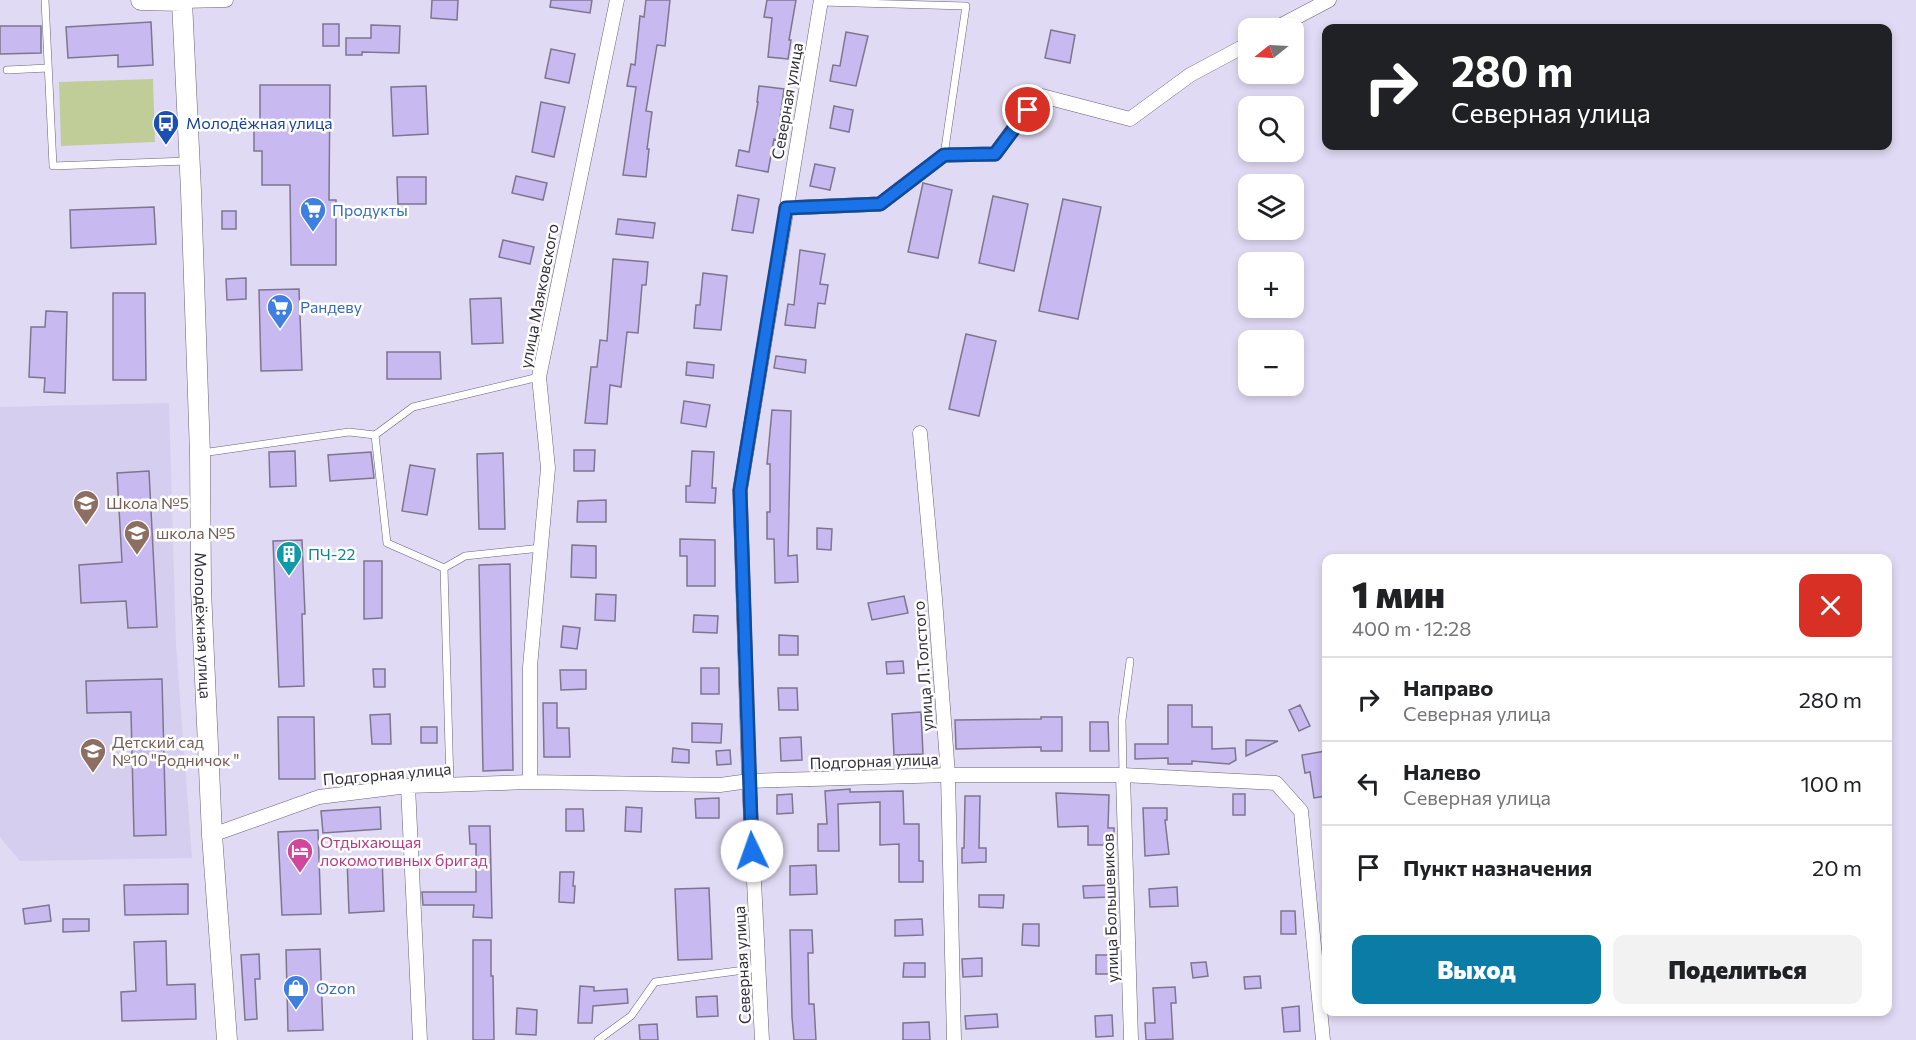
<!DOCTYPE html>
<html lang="ru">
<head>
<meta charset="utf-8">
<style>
	body { margin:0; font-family:Commissioner,sans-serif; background:#f2f2f2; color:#202124; height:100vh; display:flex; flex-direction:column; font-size:22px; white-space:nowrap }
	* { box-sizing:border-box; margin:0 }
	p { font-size:20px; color:#757577 }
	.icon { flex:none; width:33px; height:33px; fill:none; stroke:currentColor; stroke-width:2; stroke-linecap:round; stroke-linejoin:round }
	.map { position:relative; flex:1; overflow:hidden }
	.side { position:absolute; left:1322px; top:554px; width:570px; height:462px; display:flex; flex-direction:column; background:#fff; border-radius:12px; box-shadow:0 3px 9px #0003 }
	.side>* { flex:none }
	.guide { position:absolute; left:1322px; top:24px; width:570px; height:126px; border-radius:12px; box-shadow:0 3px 9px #0003; background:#202124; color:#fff; overflow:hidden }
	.needle { width:39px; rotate:252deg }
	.tools { position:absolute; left:1238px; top:18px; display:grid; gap:12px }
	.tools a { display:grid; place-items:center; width:66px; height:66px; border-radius:12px; background:#fff; box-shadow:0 3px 9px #0003; font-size:30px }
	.pin { position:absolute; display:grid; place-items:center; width:51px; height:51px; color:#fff; margin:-26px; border:3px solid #fff; border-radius:50%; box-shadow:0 2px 6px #0007 }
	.me { position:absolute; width:66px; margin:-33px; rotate:357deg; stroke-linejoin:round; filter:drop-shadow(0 0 4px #0008) }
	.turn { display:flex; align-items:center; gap:21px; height:126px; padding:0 30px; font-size:27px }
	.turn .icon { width:78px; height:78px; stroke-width:2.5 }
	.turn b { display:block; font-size:42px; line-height:51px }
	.round { display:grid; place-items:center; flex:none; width:63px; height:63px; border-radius:12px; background:#f2f2f2 }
	.overview { display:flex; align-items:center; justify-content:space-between; height:102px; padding:0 30px }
	h1 { font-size:36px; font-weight:800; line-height:45px }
	.primary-button { display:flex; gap:12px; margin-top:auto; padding:12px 30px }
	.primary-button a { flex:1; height:69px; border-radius:12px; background:#0b7ca5; color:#fff; font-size:24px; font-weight:800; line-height:69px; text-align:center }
	.primary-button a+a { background:#f2f2f2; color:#202124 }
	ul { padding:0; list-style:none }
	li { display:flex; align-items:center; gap:18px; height:84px; padding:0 30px; border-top:2px solid #e0e0e0 }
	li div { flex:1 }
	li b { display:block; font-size:22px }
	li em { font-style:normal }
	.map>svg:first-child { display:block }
	.built { fill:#d6ceef }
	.green { fill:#c1cd99 }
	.building { fill:#c8b9f1; stroke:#7d768e; stroke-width:1.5 }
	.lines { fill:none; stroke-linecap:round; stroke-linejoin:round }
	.lane-casing { stroke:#686279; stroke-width:8 }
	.street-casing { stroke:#686279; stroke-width:15 }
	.secondary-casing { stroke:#686279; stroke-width:21 }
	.lane { stroke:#fff; stroke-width:7 }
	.street { stroke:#fff; stroke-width:14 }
	.secondary { stroke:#fff; stroke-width:20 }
	.route-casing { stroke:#114b97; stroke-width:15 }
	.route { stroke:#1a73e8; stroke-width:10 }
	.labels { text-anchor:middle; stroke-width:5; stroke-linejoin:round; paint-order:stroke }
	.street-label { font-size:16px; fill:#33303b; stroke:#fff }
	.transit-label { font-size:16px; fill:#164399; stroke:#fff; text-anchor:start }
	.shop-label { font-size:16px; fill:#366cbe; stroke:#fff; text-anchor:start }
	.education-label { font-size:16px; fill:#785e54; stroke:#fff; text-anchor:start }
	.culture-label { font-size:16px; fill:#0d838f; stroke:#fff; text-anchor:start }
	.hotel-label { font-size:16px; fill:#b23c85; stroke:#fff; text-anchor:start }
</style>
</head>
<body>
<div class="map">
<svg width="1916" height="1040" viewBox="0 0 1916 1040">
	<rect width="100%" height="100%" fill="#e1daf5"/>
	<path class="built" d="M169 403 176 645 192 858 20 861 0 837V407Z"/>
	<path class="green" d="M153 79 155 142 61 146 59 82Z"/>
	<path class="building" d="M432 0H458L457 20 431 18Z
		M551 0H592L590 13 550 7Z
		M646 0H670L665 46 657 45 646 111 652 112 647 149H649L646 177 623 175 636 87 627 86 631 64 635 65 640 16 644 17Z
		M767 0H796L789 40H791L788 59 768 57 772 18 764 17Z
		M151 22 153 65 118 67V55L68 58 66 27Z
		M323 24H339V46H323Z
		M371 25 400 26 399 53 362 52V55H346V38H371Z
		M0 26H41V53L0 54Z
		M1051 30 1075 35 1070 63 1045 58Z
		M846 32 868 36 856 86 830 81 833 65 840 66Z
		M551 49 575 54 569 83 545 78Z
		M260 85H330L329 200H336V265H291L290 185H262V151H254V126H260Z
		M426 86 428 134 393 136 391 87Z
		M759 86 784 89 777 140 774 139 768 172 736 166 739 150 749 152 758 102H757Z
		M541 102 565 107 554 157 532 152Z
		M834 106 853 110 849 132 830 128Z
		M815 164 835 168 830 190 810 186Z
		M516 176 547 183 543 200 512 193Z
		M397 177H426V204H398Z
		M923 183 952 190 938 258 908 252Z
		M738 195 759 199 753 233 732 230Z
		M993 196 1028 204 1014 271 979 263Z
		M1063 199 1101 207 1078 319 1039 311Z
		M154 207 156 244 71 248 70 210Z
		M222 211H236V229H222Z
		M618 219 655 223 653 238 616 234Z
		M503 240 534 247 530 264 499 257Z
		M800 250 825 254 820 284 828 285 825 304 818 303 815 328 785 325 788 304 794 305Z
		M613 259 648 262 646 285H642L638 333 627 332 621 387 610 385 607 424 585 423 591 367H597L600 340 607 341Z
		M703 273 727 276 721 330 694 328 696 305H700Z
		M246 278V299L227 300 226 279Z
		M299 289 302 370 261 371 259 290Z
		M113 293H145L146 380H113Z
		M501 298 503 343 472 344 470 299Z
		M46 311 67 312 65 393 44 392 45 378 29 377 31 327H45Z
		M966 334 996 341 979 416 949 409Z
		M387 352H440L441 379H387Z
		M776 356 806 360 805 373 774 368Z
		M687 362 714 365 713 378 686 375Z
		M684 401 710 405 706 427 681 423Z
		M772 410 791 411 788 556 797 555 798 582 775 583 774 539H767V512H770V464H767Z
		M574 450H595L594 471H574Z
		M295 451 296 486 270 487 269 452Z
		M692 451 714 452 712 488H716L715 503 686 502V486H690Z
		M371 452 374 478 330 481 328 455Z
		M503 453 505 529H479L477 454Z
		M410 465 435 469 427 515 402 511Z
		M149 471 157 627 128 628 126 601 81 603 79 565 122 562 117 473Z
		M606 500V522H577L578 501Z
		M817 528 832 529 831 550 817 549Z
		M680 539 715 540V586H687V556H680Z
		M302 540 305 614H302L304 686 279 687 273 541Z
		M572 545 596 546V578L571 577Z
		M364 561H382V618L364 619Z
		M510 564 513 770 483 771 479 565Z
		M596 594 616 595 615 621 595 620Z
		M904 596 908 613 872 620 868 603Z
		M694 615 718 616 717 633 693 632Z
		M563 626 580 628 577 649 561 647Z
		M779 635 798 636V655H779Z
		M903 661 904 673 887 674 886 662Z
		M701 668H719V694H701Z
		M373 669H385V687H374Z
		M560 670H586V689L561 690Z
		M162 679 166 835 134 836 131 712 87 713 86 681Z
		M778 688H797L798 710H779Z
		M543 703H557V728H569L570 757H544Z
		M1168 705H1192V727H1212V749L1235 748 1236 760 1229 764 1192 761V764H1168V758L1135 759V744H1168Z
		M1300 705 1310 726 1299 731 1289 710Z
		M921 712 923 754 894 755 892 714Z
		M390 714 391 744H372L370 715Z
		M278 717H314L315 779H279Z
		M1041 717H1062V751H1041V747L956 749 955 720 1041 719Z
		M1090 722H1108L1109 751H1090Z
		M692 723 722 724 721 743 692 742Z
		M421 727H437V743H421Z
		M801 737 802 760 781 761 780 738Z
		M1246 740 1278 741 1246 756Z
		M673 748 689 750V763L672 762Z
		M730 750 731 764 717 765 716 751Z
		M1326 751V796L1314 798 1310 772 1305 773 1302 755Z
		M850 789V792L903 791 904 824H919V861H923V882H899V844L880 845V802L838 804 839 851H818V824H827L825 791Z
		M1056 793 1109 795 1108 828H1114V845H1088V826L1058 827Z
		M792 794 793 813 777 814V795Z
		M1233 794H1245V815H1233Z
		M965 796H980L979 848H986V862L962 863V848H964Z
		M719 798V818H696L695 799Z
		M380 807 381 829 323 833 321 811Z
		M626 807 642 808 641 832 625 831Z
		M1143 808H1167V820H1165L1169 854 1145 856Z
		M566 809H583L584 831H566Z
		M469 826H490L492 918 473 917 474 905H423L422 892H476V844H470Z
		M318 830 321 914 282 915 278 832Z
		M382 857 384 911 349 913 347 858Z
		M816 865 817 894 790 895V866Z
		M560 872H574L573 886H575L574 903 559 902Z
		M188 884V914L125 915 124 885Z
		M1110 885 1111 897 1084 898 1083 886Z
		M1177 887 1178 906 1150 907 1149 889Z
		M709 888 712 959 678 960 675 889Z
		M979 895H1004L1003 908 979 907Z
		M49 905 51 921 25 924 23 909Z
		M1281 911H1295L1296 934H1281Z
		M63 919H89V931L63 932Z
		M922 919 923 935 895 936V920Z
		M1023 924H1039V946L1022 945Z
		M790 930H812L813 953H808L809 1004H814L816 1040H794L792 1017Z
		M473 940H491V976H493L494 1040H473Z
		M166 941 167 985 195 984 196 1019 122 1021 121 992 136 991 134 942Z
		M320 949 323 1030 288 1031 286 950Z
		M259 954 260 979H255L257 1019 245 1020 241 955Z
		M1096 955H1110V974H1096Z
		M982 958V976L963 977 962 959Z
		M1206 962 1208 976 1193 978 1191 963Z
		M904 963H925V977H903Z
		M1260 976 1261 988 1245 989 1244 977Z
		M580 986 594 987V991L627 989 628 1003 593 1006 592 1023H578Z
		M1175 987 1176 1003H1171L1173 1039 1146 1040 1145 1023H1155L1153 988Z
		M717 996 718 1016 697 1017 696 997Z
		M1299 1006 1300 1031 1284 1032 1282 1008Z
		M517 1008 537 1010 536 1035 516 1034Z
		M997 1014 998 1027 966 1029 965 1016Z
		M1112 1015 1113 1036 1096 1037 1095 1016Z
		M929 1022 930 1040H903V1023Z
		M657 1024 658 1040H640L639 1025Z"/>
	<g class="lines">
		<g class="lane-casing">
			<path id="lane" d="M45 0 53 166 187 161
				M821 2 966 6 944 155
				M7 70 48 68
				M375 435 387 543 444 568 450 785
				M202 453 349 432 375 435 413 407 539 377
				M444 568 465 556 541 548
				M1123 775 1122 720 1130 661
				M598 1040 631 1016 655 982 759 968"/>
		</g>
		<g class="street-casing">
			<path id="street" d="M182 1 226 0
				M1276 28 1329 0
				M786 208 880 204 944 155 995 154 1038 95 1130 119 1190 75 1248 44
				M920 433 935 599 948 775 954 1040
				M1123 775 1131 1040
				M530 782V667L548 468 539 377 617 0
				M408 786 420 1040
				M212 835 319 797 408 786 530 782 720 785 749 781 948 775H1123L1276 783 1301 811 1323 1040
				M762 1040 749 781 740 491 821 0"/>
		</g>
		<g class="secondary-casing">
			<g id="secondary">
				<path id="s1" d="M141 0 182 1 191 191 200 454 201 590 212 835 227 1040"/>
			</g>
		</g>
		<use href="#lane" class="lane"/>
		<use href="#street" class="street"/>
		<use href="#secondary" class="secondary"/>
	</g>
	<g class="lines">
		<g class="route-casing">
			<path id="route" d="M752 851 740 490 786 208 880 204 944 155 995 154 1028 110"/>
		</g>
		<use href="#route" class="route"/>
	</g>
	<defs>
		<g id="bus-pin" transform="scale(1.35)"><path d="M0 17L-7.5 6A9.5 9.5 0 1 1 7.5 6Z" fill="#1a4fb4" stroke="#fff"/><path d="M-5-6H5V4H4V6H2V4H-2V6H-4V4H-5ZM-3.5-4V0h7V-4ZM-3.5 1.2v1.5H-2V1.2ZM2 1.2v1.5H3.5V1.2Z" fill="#fff"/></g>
		<g id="supermarket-pin" transform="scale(1.35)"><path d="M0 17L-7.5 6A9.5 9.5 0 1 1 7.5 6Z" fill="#3f7fe0" stroke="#fff"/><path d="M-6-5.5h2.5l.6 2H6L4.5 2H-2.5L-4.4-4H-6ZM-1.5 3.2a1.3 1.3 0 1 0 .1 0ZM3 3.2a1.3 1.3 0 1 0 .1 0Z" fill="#fff"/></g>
		<g id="school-pin" transform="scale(1.35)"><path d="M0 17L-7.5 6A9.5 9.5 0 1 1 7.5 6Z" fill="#8d6e63" stroke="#fff"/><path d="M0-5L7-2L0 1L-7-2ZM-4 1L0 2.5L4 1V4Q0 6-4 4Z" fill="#fff"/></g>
		<g id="building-pin" transform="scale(1.35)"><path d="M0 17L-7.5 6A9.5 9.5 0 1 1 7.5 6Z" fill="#0f9aa8" stroke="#fff"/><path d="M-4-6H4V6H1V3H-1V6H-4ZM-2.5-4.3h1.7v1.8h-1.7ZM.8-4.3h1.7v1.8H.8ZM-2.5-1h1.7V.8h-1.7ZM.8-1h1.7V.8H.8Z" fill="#fff"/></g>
		<g id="hotel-pin" transform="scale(1.35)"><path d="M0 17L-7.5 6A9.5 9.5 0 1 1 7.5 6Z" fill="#d1479c" stroke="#fff"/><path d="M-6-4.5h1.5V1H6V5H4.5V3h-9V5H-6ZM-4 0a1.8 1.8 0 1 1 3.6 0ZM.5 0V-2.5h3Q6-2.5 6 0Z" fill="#fff"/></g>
		<g id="shop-pin" transform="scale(1.35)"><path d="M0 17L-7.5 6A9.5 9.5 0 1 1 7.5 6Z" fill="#3f7fe0" stroke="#fff"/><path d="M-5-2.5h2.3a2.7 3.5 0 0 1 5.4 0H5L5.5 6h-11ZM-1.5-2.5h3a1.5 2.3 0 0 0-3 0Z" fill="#fff"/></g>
	</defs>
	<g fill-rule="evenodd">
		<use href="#bus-pin" x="166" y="123"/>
		<use href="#supermarket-pin" x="313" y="210"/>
		<use href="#supermarket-pin" x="280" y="307"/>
		<use href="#school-pin" x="86" y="503"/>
		<use href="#school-pin" x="137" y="533"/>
		<use href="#building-pin" x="289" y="554"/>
		<use href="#school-pin" x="93" y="751"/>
		<use href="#hotel-pin" x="300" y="851"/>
		<use href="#shop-pin" x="296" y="988"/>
	</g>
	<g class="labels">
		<g class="street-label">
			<text transform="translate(787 101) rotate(-80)" y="6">Северная улица</text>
			<text transform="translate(539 296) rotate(-79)" y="6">улица Маяковского</text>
			<text dy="6" stroke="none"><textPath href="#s1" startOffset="666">Молодёжная улица</textPath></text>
			<text transform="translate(923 666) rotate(-94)" y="6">улица Л.Толстого</text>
			<text transform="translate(874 761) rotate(-2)" y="6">Подгорная улица</text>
			<text transform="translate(387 774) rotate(-5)" y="6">Подгорная улица</text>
			<text transform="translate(1110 908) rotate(-92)" y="6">улица Большевиков</text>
			<text transform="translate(742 965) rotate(-93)" y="6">Северная улица</text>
		</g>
		<g class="transit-label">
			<text x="186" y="129">Молодёжная улица</text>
		</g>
		<g class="shop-label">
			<text x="332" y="216">Продукты</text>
			<text x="300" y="313">Рандеву</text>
			<text x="316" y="994">Ozon</text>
		</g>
		<g class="education-label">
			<text x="106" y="509">Школа №5</text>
			<text x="156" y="539">школа №5</text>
			<text x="112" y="748">Детский сад<tspan x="112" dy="18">№10 "Родничок "</tspan></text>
		</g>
		<g class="culture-label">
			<text x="308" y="560">ПЧ-22</text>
		</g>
		<g class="hotel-label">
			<text x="320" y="848">Отдыхающая<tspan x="320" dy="18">локомотивных бригад</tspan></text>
		</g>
	</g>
</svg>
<div class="tools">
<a><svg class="needle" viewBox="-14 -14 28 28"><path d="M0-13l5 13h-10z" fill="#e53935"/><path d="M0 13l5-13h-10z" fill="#757577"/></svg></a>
<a><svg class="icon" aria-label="search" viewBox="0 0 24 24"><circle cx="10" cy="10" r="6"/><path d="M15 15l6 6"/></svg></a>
<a><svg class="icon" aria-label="layers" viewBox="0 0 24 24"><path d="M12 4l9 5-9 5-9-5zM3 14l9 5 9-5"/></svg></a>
<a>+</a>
<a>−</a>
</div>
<div class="pin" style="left:1028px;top:110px;background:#d93025"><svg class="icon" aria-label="arrive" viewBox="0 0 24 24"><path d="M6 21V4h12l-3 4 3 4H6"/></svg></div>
<svg class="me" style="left:752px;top:851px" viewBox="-20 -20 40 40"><circle r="19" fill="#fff"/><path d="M0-13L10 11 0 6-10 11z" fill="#1a73e8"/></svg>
<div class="guide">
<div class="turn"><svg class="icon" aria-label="right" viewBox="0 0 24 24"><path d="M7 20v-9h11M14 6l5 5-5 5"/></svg><div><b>280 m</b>Северная улица</div></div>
</div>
<section class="side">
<div class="overview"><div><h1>1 мин</h1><p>400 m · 12:28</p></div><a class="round" style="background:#d93025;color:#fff"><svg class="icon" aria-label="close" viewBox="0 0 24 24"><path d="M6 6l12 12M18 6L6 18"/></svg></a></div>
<ul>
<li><svg class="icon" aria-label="right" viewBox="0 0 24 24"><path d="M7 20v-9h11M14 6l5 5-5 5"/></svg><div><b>Направо</b><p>Северная улица</p></div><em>280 m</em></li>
<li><svg class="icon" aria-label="left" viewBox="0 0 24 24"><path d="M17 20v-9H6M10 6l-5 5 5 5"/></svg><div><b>Налево</b><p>Северная улица</p></div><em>100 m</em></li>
<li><svg class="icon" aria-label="arrive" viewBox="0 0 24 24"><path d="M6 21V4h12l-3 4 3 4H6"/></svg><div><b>Пункт назначения</b></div><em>20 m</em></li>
</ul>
<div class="primary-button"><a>Выход</a><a>Поделиться</a></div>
</section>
</div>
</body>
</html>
